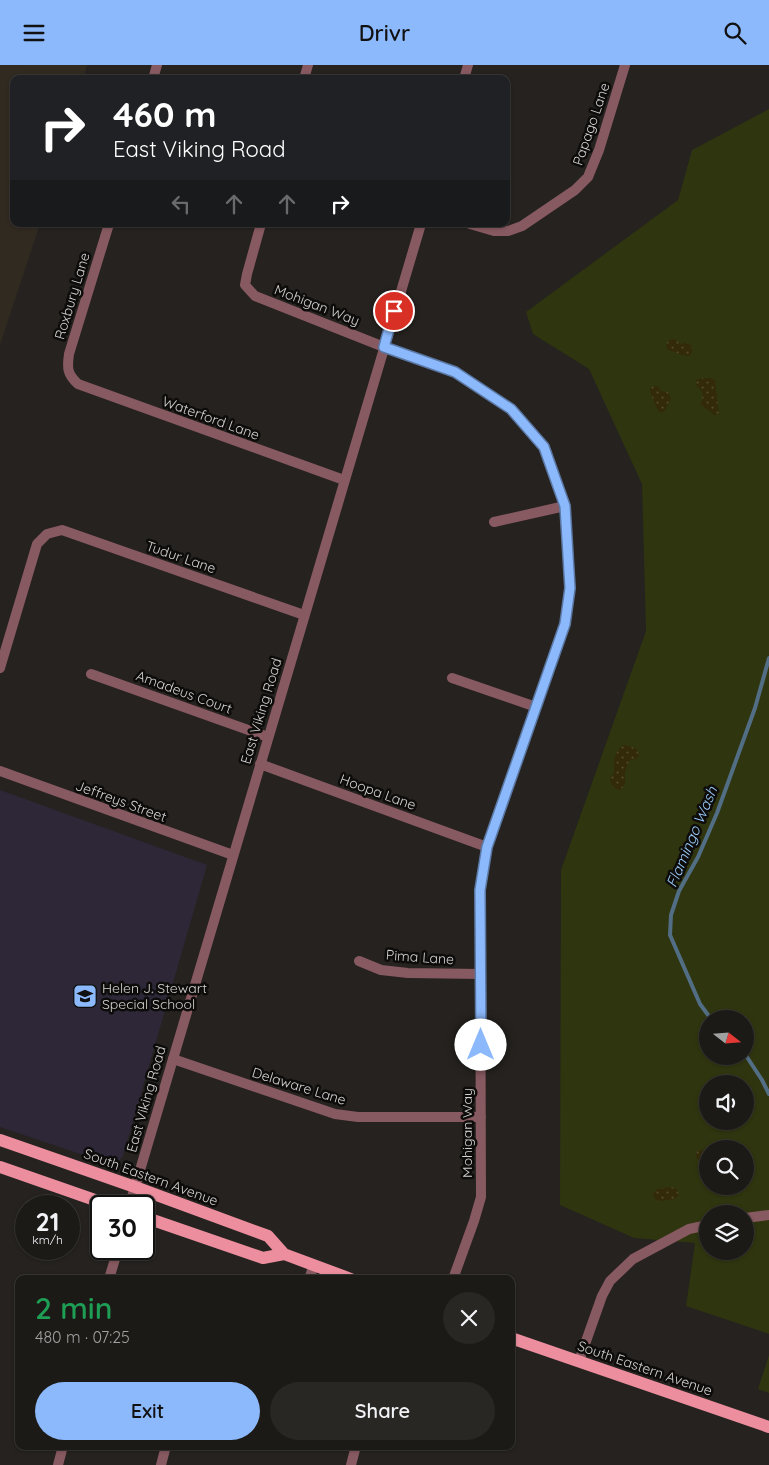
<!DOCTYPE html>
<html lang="en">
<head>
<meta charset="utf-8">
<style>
	body { margin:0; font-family:Quicksand,sans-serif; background:#292724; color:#f1f3f6; height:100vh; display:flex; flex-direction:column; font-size:19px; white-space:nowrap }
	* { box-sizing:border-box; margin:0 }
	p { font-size:16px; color:#a0a1a1 }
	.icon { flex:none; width:28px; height:28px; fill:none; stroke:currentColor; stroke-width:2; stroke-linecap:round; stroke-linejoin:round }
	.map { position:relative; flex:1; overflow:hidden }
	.details { position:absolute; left:15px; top:1210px; width:500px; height:175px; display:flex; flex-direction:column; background:#1c1a17; border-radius:10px; box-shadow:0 1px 4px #0004,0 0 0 1px #3a3836 }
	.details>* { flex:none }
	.banner { position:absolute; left:10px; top:10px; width:500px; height:152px; border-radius:10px; box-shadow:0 1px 4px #0004,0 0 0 1px #3a3836; background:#202124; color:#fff; overflow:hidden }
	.needle { width:32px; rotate:107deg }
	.tools { position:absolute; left:699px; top:945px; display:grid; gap:10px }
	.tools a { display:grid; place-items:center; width:55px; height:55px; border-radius:50%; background:#1c1a17; box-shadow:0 1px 4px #0004,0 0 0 1px #3a3836; font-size:25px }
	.speed { position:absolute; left:15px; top:1130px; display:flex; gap:10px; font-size:25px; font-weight:700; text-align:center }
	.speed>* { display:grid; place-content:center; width:65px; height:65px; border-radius:50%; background:#1c1a17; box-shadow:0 1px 4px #0004,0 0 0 1px #3a3836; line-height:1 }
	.speed small { font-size:12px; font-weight:400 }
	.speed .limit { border:2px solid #111; border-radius:8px; background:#fff; color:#111 }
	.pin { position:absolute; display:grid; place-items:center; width:42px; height:42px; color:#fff; margin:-21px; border:2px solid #fff; border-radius:50%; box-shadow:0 1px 5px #0007 }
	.me { position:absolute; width:55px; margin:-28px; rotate:0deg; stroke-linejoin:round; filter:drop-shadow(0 0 4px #0008) }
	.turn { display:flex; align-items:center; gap:18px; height:105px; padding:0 20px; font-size:22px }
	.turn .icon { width:65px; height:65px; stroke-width:2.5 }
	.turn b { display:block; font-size:35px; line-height:42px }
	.lanes { display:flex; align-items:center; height:48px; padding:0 20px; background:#0003; justify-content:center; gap:25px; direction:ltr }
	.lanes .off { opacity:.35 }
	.round { display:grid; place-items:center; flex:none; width:52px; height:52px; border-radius:26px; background:#292724 }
	.summary { display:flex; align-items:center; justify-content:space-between; height:85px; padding:0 20px }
	h1 { font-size:30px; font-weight:600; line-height:38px; color:#1e9e55 }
	.cta { display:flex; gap:10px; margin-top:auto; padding:10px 20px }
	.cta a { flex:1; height:58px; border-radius:30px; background:#8cb9fc; color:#111; font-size:20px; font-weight:600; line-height:58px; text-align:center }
	.cta a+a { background:#292724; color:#f1f3f6 }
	header { display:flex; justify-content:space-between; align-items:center; height:65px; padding:0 20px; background:#8cb9fc; color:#111; font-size:22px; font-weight:600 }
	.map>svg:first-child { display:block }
	.built { fill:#312a21 }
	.education { fill:#2d2737 }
	.green { fill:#2f350f; fill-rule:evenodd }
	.sand { fill:url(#sand-dots) }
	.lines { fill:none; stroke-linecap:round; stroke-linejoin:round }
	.stream { stroke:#526e85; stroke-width:4 }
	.minor { stroke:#875960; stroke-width:10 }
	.tertiary { stroke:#875960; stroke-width:10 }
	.primary { stroke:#ec8e9e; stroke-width:12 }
	.route-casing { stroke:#5b78a4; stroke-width:12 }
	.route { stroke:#8cb9fc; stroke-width:9 }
	.labels { text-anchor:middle; stroke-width:5; stroke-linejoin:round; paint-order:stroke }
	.street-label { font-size:14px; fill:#d5d3d1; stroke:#0d0c0a }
	.poi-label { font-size:14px; fill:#d5d3d1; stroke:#0d0c0a; text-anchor:start }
	.water-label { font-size:15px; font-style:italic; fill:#9acbfa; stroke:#0d0c0a }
</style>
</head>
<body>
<header><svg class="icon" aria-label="menu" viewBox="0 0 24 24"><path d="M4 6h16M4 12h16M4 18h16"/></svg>Drivr<svg class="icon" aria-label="search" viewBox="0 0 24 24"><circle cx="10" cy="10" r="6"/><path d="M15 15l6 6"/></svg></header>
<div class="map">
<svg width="769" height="1400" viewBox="0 0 769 1400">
	<defs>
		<pattern id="sand-dots" width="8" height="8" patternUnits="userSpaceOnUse" patternTransform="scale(1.25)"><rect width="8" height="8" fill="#322a08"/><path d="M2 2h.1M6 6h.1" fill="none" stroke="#4f482b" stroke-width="1.8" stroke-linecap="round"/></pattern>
	</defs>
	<rect width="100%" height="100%" fill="#25221f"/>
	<path class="built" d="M0 0H87L83 14H14V159H40L0 280Z"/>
	<path class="education" d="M0 725 207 800 123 1091 118 1097 110 1099 0 1062Z"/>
	<path class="green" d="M769 44V1269L686 1241 695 1178 634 1173 560 1140 561 805 646 566 642 419 589 304 533 269 526 247 678 135 692 85ZM708 954H745V991H708ZM708 1019H745V1056H708ZM708 1084H745V1121H708ZM708 1149H745V1186H708Z
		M769 1290V1328L758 1324Z"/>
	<path class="sand" d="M672 274 678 276 681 279 686 278 691 280C693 285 693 287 689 291 682 291 674 287 667 284L666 280 668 276Z
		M701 313H711L715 315 719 349 714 350 701 340 703 328 696 320V315Z
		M654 321H658L661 326 668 327C674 335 668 339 664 347H659C657 344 649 327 650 323Z
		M623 680 630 681 637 684 639 691 636 694 630 695C629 699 625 704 625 708 624 716 628 719 620 725 613 723 611 721 610 714L614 708C614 697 613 688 623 680Z
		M702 1085 708 1086 707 1112 703 1113 700 1109V1103L705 1098 697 1094 696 1089 697 1086Z
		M671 1122 677 1124 679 1130 675 1134 661 1136 655 1134 653 1129 657 1124Z"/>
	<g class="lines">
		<path class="stream" d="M711 954 700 939 670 870 671 850 679 826 698 792 717 748 755 643 769 593
			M745 989 762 1015 769 1029"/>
		<path class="minor" d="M153 14 157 0
			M304 14 308 0
			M109 159 69 289C67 303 67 309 78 319L344 415
			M261 159 247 209 245 220 255 231 384 282 455 307 511 344 544 381 565 441 570 523 565 559 487 782 480 825 481 1132 474 1156 453 1214
			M470 159 494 166H508L522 161 575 125 588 112 599 85 625 0
			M494 457 565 441
			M0 603 37 479 47 469 62 465 304 550
			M91 609 268 672
			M452 613 536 642
			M260 699 487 782
			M0 706 233 790
			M359 896 381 905 408 908 481 909
			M173 994 335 1049 358 1052H481
			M129 1141 135 1122
			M745 1153 769 1150
			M309 1214 314 1200
			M579 1296 602 1231 610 1216 633 1194 689 1164 708 1160
			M161 1400 166 1381
			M351 1400 356 1381"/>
		<path class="tertiary" d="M464 14 468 0
			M135 1122 421 159
			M109 1214 118 1184
			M58 1400 63 1381"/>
		<path class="primary" d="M0 1075 135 1122 268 1171 284 1189 351 1214
			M0 1102 112 1141
			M144 1152 263 1193 284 1189
			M511 1273 769 1362"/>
	</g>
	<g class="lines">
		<g class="route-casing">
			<path id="route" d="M394 246 384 282 455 307 511 344 544 382 565 441 570 523 565 559 487 782 480 825 481 980"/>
		</g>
		<use href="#route" class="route"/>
	</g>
	<defs>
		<g id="school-square" transform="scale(1.25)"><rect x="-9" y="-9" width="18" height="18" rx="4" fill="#8cb9fc" stroke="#0d0c0a"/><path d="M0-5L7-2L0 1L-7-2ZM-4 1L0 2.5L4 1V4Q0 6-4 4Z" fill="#111"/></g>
	</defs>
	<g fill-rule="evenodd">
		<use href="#school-square" x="85" y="931"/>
	</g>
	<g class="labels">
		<g class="street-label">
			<text transform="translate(591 59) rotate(-71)" y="5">Papago Lane</text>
			<text transform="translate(72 231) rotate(-73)" y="5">Roxbury Lane</text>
			<text transform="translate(317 240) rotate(21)" y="5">Mohigan Way</text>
			<text transform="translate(211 353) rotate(20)" y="5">Waterford Lane</text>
			<text transform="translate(181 492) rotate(19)" y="5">Tudur Lane</text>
			<text transform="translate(184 627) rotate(20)" y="5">Amadeus Court</text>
			<text transform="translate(261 646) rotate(-73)" y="5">East Viking Road</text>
			<text transform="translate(378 727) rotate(20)" y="5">Hoopa Lane</text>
			<text transform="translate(121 736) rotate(20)" y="5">Jeffreys Street</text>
			<text transform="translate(420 892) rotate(4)" y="5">Pima Lane</text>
			<text transform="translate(299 1021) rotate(17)" y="5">Delaware Lane</text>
			<text transform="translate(146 1034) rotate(-74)" y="5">East Viking Road</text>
			<text transform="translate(467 1068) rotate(-90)" y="5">Mohigan Way</text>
			<text transform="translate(151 1112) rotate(20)" y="5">South Eastern Avenue</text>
			<text transform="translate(645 1303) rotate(19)" y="5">South Eastern Avenue</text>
		</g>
		<g class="poi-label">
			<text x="102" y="928">Helen J. Stewart<tspan x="102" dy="16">Special School</tspan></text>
		</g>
		<g class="water-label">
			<text transform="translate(692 772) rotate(-67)" y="5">Flamingo Wash</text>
		</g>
	</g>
</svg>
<div class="tools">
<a><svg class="needle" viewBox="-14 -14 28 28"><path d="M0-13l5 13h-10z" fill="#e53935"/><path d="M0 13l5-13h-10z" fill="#a0a1a1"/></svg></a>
<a><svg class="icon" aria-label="sound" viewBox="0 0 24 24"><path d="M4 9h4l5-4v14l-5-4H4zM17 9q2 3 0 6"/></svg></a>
<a><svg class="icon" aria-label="search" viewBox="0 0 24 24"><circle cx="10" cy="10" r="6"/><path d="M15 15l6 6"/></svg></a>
<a><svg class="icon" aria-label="layers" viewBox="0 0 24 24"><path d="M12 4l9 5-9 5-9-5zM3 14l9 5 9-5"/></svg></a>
</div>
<div class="speed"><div>21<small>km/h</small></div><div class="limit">30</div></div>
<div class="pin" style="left:394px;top:246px;background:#d93025"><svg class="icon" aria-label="arrive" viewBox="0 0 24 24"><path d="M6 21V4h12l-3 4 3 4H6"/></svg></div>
<svg class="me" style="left:481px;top:980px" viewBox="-20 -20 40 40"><circle r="19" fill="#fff"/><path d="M0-13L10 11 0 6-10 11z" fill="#8cb9fc"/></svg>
<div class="banner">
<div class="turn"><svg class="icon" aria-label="right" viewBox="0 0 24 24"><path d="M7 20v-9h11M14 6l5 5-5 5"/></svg><div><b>460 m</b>East Viking Road</div></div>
<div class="lanes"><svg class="icon off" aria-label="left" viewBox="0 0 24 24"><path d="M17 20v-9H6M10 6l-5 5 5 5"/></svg><svg class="icon off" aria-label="ahead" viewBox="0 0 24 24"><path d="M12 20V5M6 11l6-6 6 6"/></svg><svg class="icon off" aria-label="ahead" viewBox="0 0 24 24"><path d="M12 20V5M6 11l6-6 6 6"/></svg><svg class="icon" aria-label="right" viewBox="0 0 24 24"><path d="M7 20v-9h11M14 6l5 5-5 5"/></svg></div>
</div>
<section class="details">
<div class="summary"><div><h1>2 min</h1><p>480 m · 07:25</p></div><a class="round"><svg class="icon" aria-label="close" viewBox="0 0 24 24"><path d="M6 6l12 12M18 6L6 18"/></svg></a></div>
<div class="cta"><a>Exit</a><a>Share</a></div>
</section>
</div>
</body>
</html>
